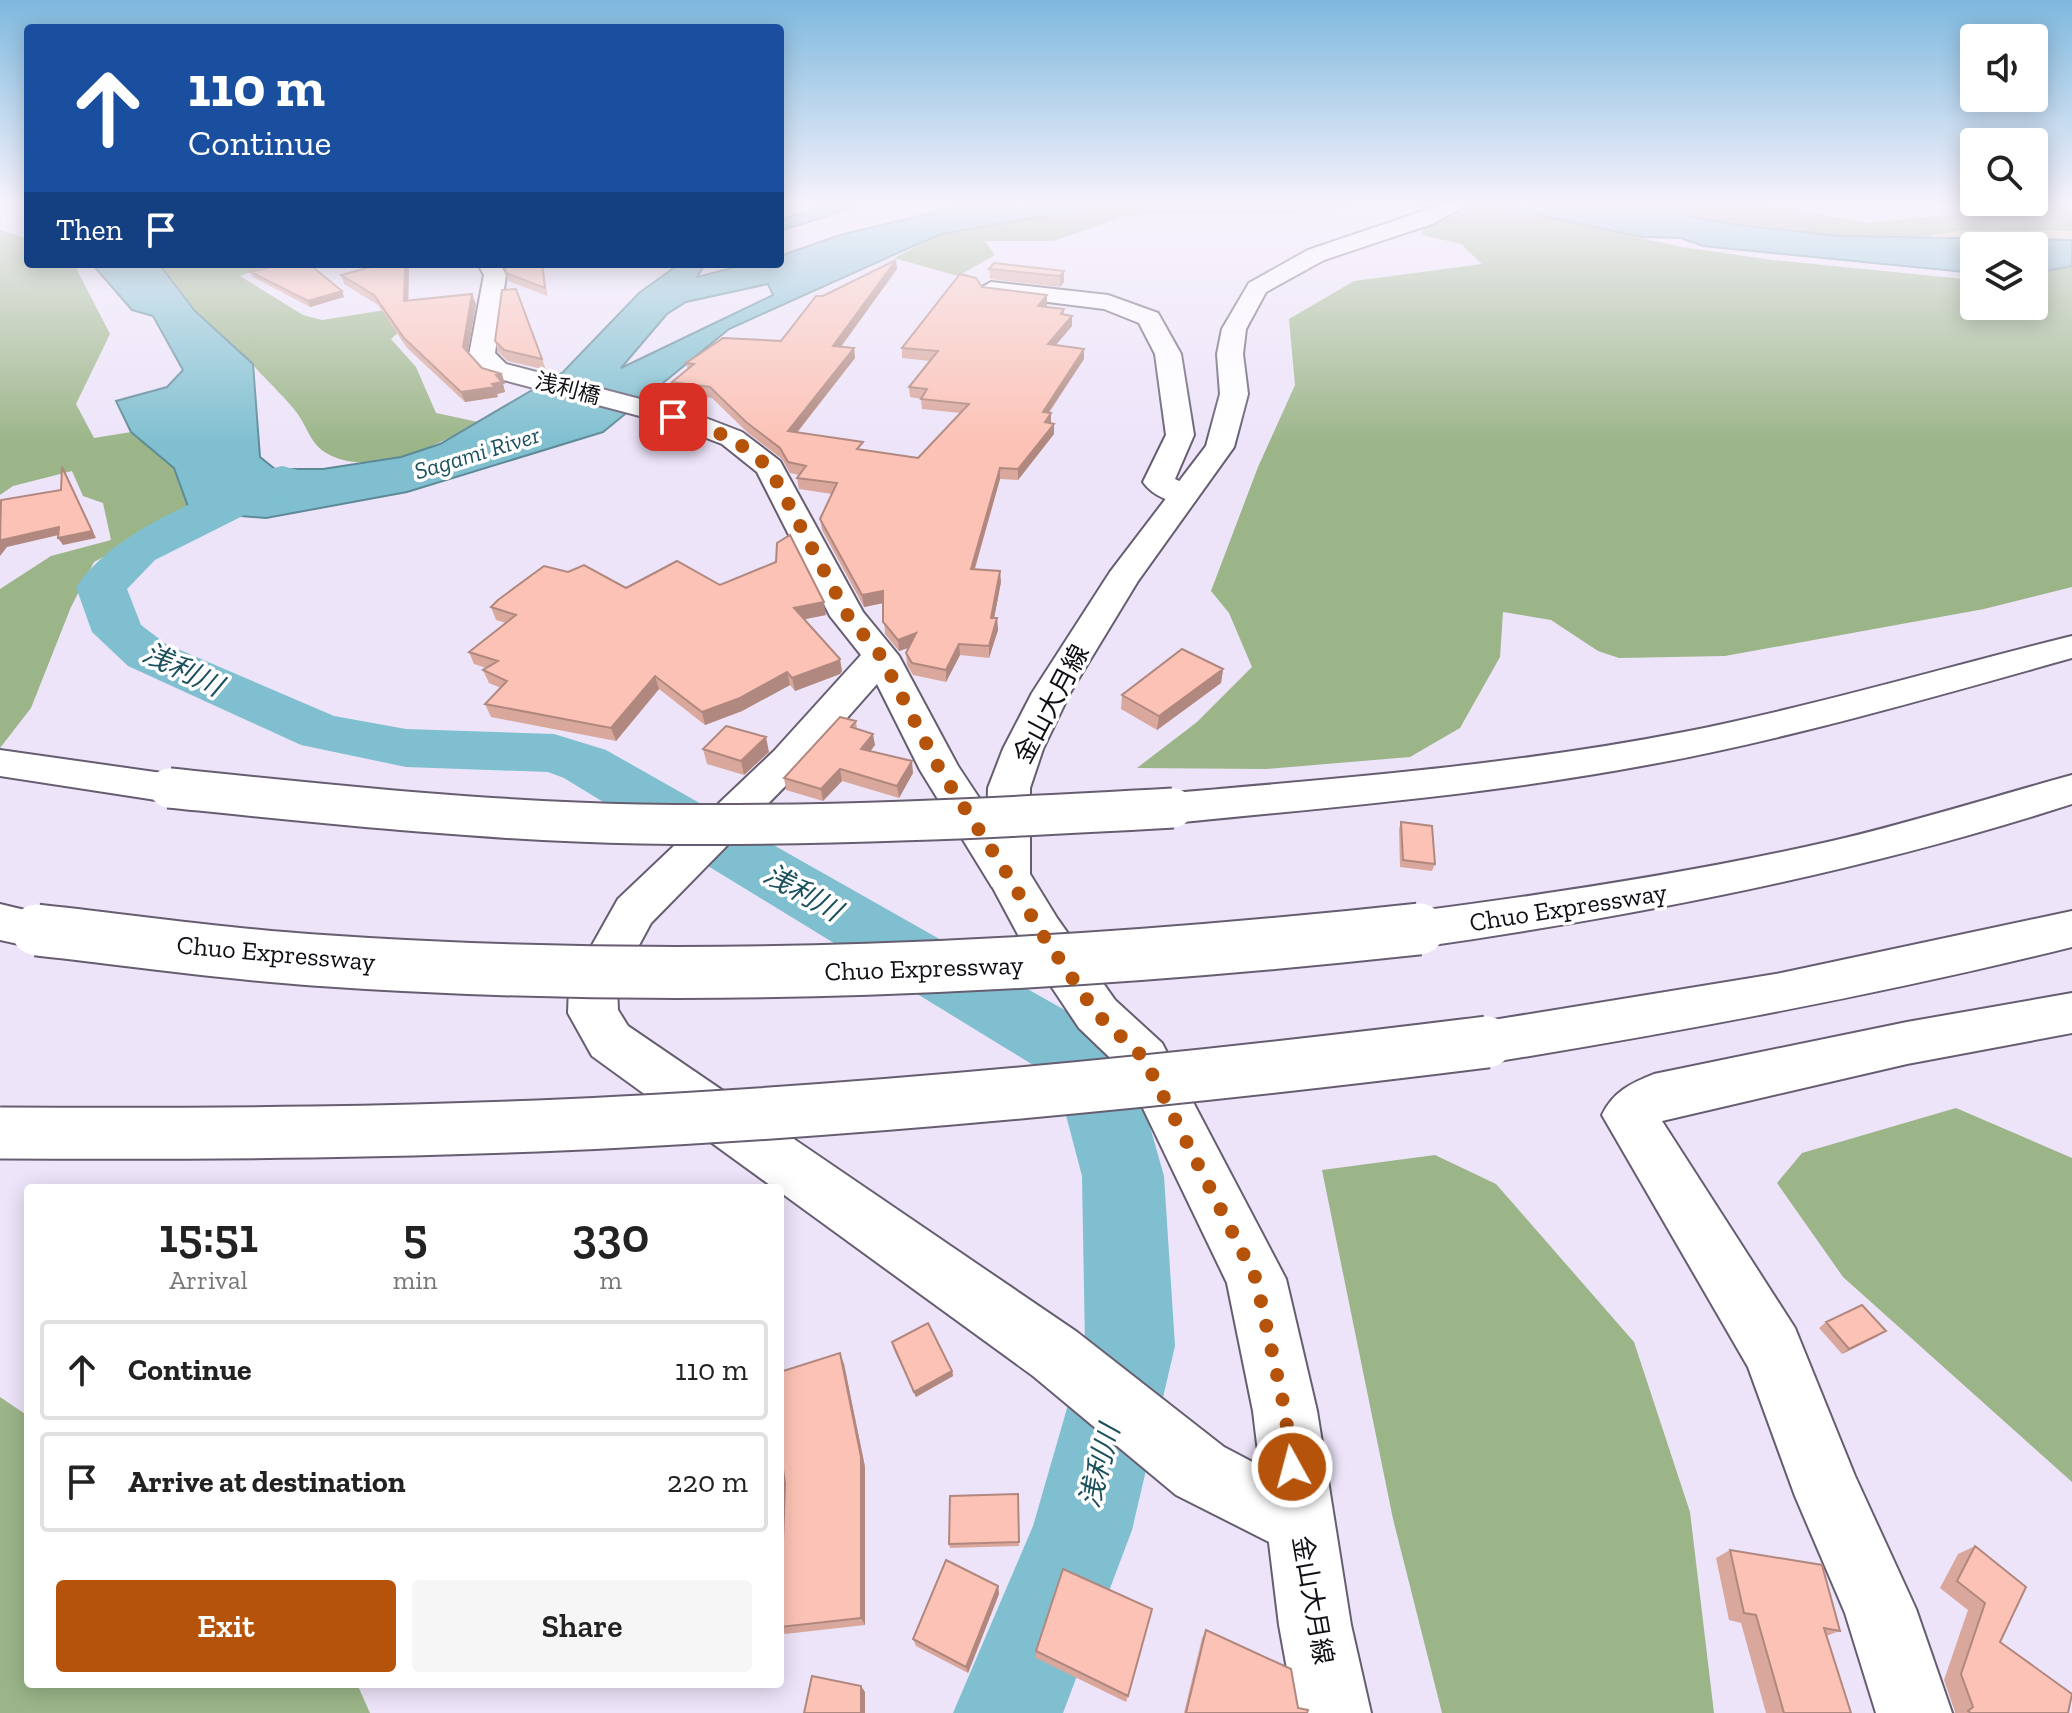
<!DOCTYPE html>
<html lang="en">
<head>
<meta charset="utf-8">
<style>
	body { margin:0; font-family:"Zilla Slab","Noto Sans JP",serif; background:#f6f6f6; color:#222; height:100vh; display:flex; flex-direction:column; font-size:30px; white-space:nowrap }
	* { box-sizing:border-box; margin:0 }
	p { font-size:26px; color:#767676 }
	.icon { flex:none; width:44px; height:44px; fill:none; stroke:currentColor; stroke-width:2; stroke-linecap:round; stroke-linejoin:round }
	.map { position:relative; flex:1; overflow:hidden }
	.side { position:absolute; left:24px; top:1184px; width:760px; height:504px; display:flex; flex-direction:column; background:#fff; border-radius:8px; box-shadow:0 4px 20px #0003 }
	.side>* { flex:none }
	.guide { position:absolute; left:24px; top:24px; width:760px; height:244px; border-radius:8px; box-shadow:0 4px 20px #0003; background:#1a4fa0; color:#fff; overflow:hidden }
	.fabs { position:absolute; left:1960px; top:24px; display:grid; gap:16px }
	.fabs a { display:grid; place-items:center; width:88px; height:88px; border-radius:8px; background:#fff; box-shadow:0 4px 20px #0003; font-size:40px }
	.pin { position:absolute; display:grid; place-items:center; width:68px; height:68px; color:#fff; margin:-34px; border-radius:16px; box-shadow:0 4px 12px #0006 }
	.me { position:absolute; width:88px; margin:-44px; rotate:353deg; stroke-linejoin:round; filter:drop-shadow(0 0 6px #0008) }
	.turn { display:flex; align-items:center; gap:28px; height:168px; padding:0 32px; font-size:36px }
	.turn .icon { width:104px; height:104px; stroke-width:2.5 }
	.turn b { display:block; font-size:56px; line-height:68px }
	.then { display:flex; align-items:center; height:76px; padding:0 32px; background:#0003; gap:16px; font-size:30px }
	.eta { display:flex; justify-content:space-evenly; align-items:center; height:136px; text-align:center }
	.eta b { font-size:48px; font-weight:600; line-height:56px }
	.action { display:flex; gap:16px; margin-top:auto; padding:16px 32px }
	.action a { flex:1; height:92px; border-radius:8px; background:#b45309; color:#fff; font-size:32px; font-weight:600; line-height:92px; text-align:center }
	.action a+a { background:#f6f6f6; color:#222 }
	ul { padding:0; list-style:none }
	li { display:flex; align-items:center; gap:24px; height:100px; margin:0 16px 12px; padding:0 16px; border:4px solid #e0e0e0; border-radius:8px }
	li div { flex:1 }
	li b { display:block; font-size:30px }
	li em { font-style:normal }
	.map>svg:first-child { display:block }
	.education { fill:#edd8e6 }
	.forest { fill:#9bb588 }
	.sand { fill:#e9dfba }
	.water { fill:#7fbfcf; stroke:#5e8a97; stroke-width:2; fill-rule:evenodd }
	.lines { fill:none; stroke-linecap:round; stroke-linejoin:round }
	.river { fill:#7fbfcf; fill-rule:evenodd }
	.minor-casing { stroke:#665e70; stroke-width:4 }
	.major-casing { stroke:#665e70; stroke-width:4 }
	.highway-casing { stroke:#665e70; stroke-width:4 }
	.minor { fill:#fff; fill-rule:evenodd }
	.major { fill:#fff; fill-rule:evenodd }
	.highway { fill:#fff; fill-rule:evenodd }
	.highway-bridge-far1-casing { stroke:#665e70; stroke-width:43; stroke-linecap:butt }
	.highway-bridge-casing { stroke:#665e70; stroke-width:55; stroke-linecap:butt }
	.highway-bridge-far1 { stroke:#fff; stroke-width:39 }
	.highway-bridge { stroke:#fff; stroke-width:51 }
	.wall { fill:#d9a79c }
	.shaded-wall { fill:#b0887f }
	.building { fill:#fcc2b5; stroke:#b0887f; stroke-width:2 }
	.route { stroke:#b45309; stroke-width:14; stroke-dasharray:0 25.2 }
	.labels { text-anchor:middle; stroke-width:7; stroke-linejoin:round; paint-order:stroke }
	.far-street-label { font-size:22px; fill:#110e15; stroke:#fff }
	.far-water-label { font-size:24px; font-style:italic; fill:#1b515d; stroke:#fff }
	.street-label { font-size:26px; fill:#110e15; stroke:#fff }
	.water-label { font-size:28px; font-style:italic; fill:#1b515d; stroke:#fff }
</style>
</head>
<body>
<div class="map">
<svg width="2072" height="1713" viewBox="0 0 2072 1713">
	<rect width="100%" height="100%" fill="#ede4f9"/>
	<path class="education" d="M1762 204H1986L1983 208 1956 214 1867 223Z"/>
	<path class="forest" d="M1104 204H1484L1682 247 1773 260 1974 280V306H2034V274L2072 266V587L1984 609 1725 656 1619 658 1598 651 1551 620 1503 612 1500 657 1460 728 1410 757 1266 769 1137 768 1197 722 1252 667 1229 613 1211 591 1258 467 1295 385 1289 319 1354 281 1482 264 1461 244 1422 235 1426 210 1391 204 1288 214H1152L1126 216 1053 241H985L995 255 958 276 894 258 941 234Z
		M1629 204H1762L1867 223 1956 214 1982 208 1986 204H2072V231L1966 230 1929 236H1839L1730 224Z
		M0 230 28 239V264H74L110 334 76 404 94 438 131 432 174 468 190 512 94 562 71 607 31 708 0 748V589L51 556 111 540 103 503 83 496 72 471 13 486 0 495Z
		M159 264H262L264 267 240 276 303 315 322 320 404 307 413 319 391 339 416 367 436 413 478 422C439 445 367 481 323 451 311 442 307 428 299 416 292 404 265 379 254 366 237 346 214 331 196 312 182 298 171 280 159 264Z
		M1956 1108 2072 1158V1482L1843 1277 1777 1183 1802 1153Z
		M1435 1155 1496 1184 1634 1342 1690 1512 1714 1713H1442L1393 1519 1322 1170Z
		M0 1397 28 1416V1684H357L370 1713H0Z"/>
	<path class="sand" d="M1966 230 2072 231V240L1929 236Z"/>
	<path class="water" d="M830 204H865L780 231V220Z
		M969 204H1112L941 234 909 248 729 329 603 432 407 492 266 518 190 512 174 468 131 432 116 401 167 387 183 370 153 316 132 310 92 264H159L195 311 253 364 260 457 275 469H323L401 457 440 444 563 372 639 293 679 264H705L697 277 748 264H780V256L840 235ZM768 284 773 295 621 368 667 314 686 302Z
		M1484 204H1629L1730 224 1839 236 2072 240V266L2034 273V246H1974V273L1703 246 1681 238 1642 237Z"/>
	<g class="lines">
		<path class="river" d="M282 466 298 470 304 479 298 488 155 560 127 589 141 625 166 644 334 716 406 729 554 734 606 750 1100 1030 1114 1043 1143 1102 1164 1176 1175 1346 1132 1530 1063 1713H953L1033 1526 1085 1346 1082 1176 1058 1085 1048 1074 564 778 548 772 406 767 301 745 128 666 92 632 76 587C119 526 202 501 266 470Z"/>
		<g class="minor-casing">
			<path id="minor" d="M478 264H500L506 275 495 353 506 364 690 412 742 432 780 461 863 612 899 656 958 766 1030 875 1024 887 1008 891 992 887 920 770 877 684 802 769 651 923 617 986 618 1010 628 1026 1077 1332 1224 1447 1323 1499 1333 1523 1323 1547 1299 1557 1176 1495 1033 1376 780 1192V1188H774L592 1056 568 1013 569 986 618 899 774 751 861 655 830 616 757 472 722 444 670 424 488 376 469 355 484 275Z
				M991 282 1108 295 1158 313 1181 354 1194 435 1175 479 1194 488 1198 495 1194 502C1177 506 1153 497 1143 482L1166 435 1155 354 1139 323 1104 309 983 294 979 289Z
				M2072 993V1033L1907 1064 1662 1121 1795 1328 1855 1476 1916 1609 1952 1713H1876L1845 1613 1795 1496 1748 1367 1602 1115C1613 1092 1631 1083 1654 1074L1907 1022Z"/>
		</g>
		<g class="major-casing">
			<path id="major" d="M1444 204H1470L1432 224 1324 260 1266 292 1246 329 1243 354 1248 394 1234 447 1138 581 1070 693 1043 749 1030 788V874L1057 918 1115 1000 1162 1043 1286 1279 1317 1411 1351 1625 1371 1713H1295L1279 1625 1253 1411 1227 1283 1126 1073 1079 1028 1023 944 986 875 988 788 1003 749 1032 693 1110 572 1206 446 1220 394 1217 354 1222 329 1249 283 1308 250Z"/>
		</g>
		<g class="highway-casing">
			<path id="highway" d="M2072 636V658C1922 700 1772 744 1619 770 1471 796 1322 808 1173 823L1158 818 1152 808 1158 798 1173 793C1344 778 1515 765 1684 732 1815 706 1943 668 2072 636Z
				M0 750 169 774 184 778 190 788 184 798 169 802 0 776Z
				M2072 775V804C1858 873 1641 915 1419 947L1403 942 1396 929 1403 916 1419 911C1557 893 1696 872 1832 841 1913 822 1992 797 2072 775Z
				M0 904 54 917 60 930 54 943 37 948 0 940Z
				M2072 911V947C1879 995 1683 1031 1487 1063L1469 1057 1462 1042 1469 1027 1487 1021 1781 973Z"/>
		</g>
		<use href="#minor" class="minor"/>
		<use href="#major" class="major"/>
		<use href="#highway" class="highway"/>
		<g class="highway-bridge-far1-casing">
			<path id="highway-bridge-far1" d="M169 788C326 804 483 821 640 824 818 827 996 818 1173 808"/>
		</g>
		<g class="highway-bridge-casing">
			<path id="highway-bridge" d="M37 930C129 940 221 954 314 960 683 986 1052 969 1419 929
				M0 1133C207 1134 415 1133 622 1122 911 1107 1199 1078 1487 1042"/>
		</g>
		<use href="#highway-bridge-far1" class="highway-bridge-far1"/>
		<use href="#highway-bridge" class="highway-bridge"/>
	</g>
	<path class="wall" d="M502 264H543L547 296 508 281 506 270Z
		M409 267 408 301 476 304 468 352 482 368 505 384H503L505 392 497 394 498 397 465 402 407 348 378 305 344 284 341 275Z
		M897 269 841 347 854 348 855 358 797 433 864 450 918 458 960 413 922 409 921 399 910 397 909 387 930 361 902 358V348L982 287 1047 305 1045 307 1064 309V315L1072 326 1056 345 1084 349V359L1049 413 1051 423 1054 424V434L1018 480 1000 479 975 569 1001 582 994 618H997L998 630 989 658 960 655 946 682 913 675 907 665 906 653 908 648 899 651 885 634 883 603 864 607 822 530 820 519 832 494 799 489 797 478 799 475 790 473 782 459 748 433 712 398 674 393 672 382 688 370 686 363 781 341 823 296Z
		M989 269 1064 271V282L1060 287 990 279Z
		M251 272 342 291 344 297 310 307 253 277Z
		M495 341 542 359 546 370 508 361 498 352Z
		M720 585 826 615 804 619 842 671 840 674 795 691 790 685 742 711 705 725 659 689 616 741 491 717 485 704 501 688 489 683 483 670 486 668 474 664 469 652 506 623 496 620 491 607 626 588Z
		M1223 669 1221 683 1157 730 1121 709 1122 695Z
		M856 721 857 729 875 745 870 751 913 773 899 798 842 781 823 801 786 790 784 778Z
		M703 749 769 752 744 775 707 764Z
		M1401 822 1435 864 1432 871 1400 867 1399 829Z
		M1826 1322 1878 1336 1842 1354 1819 1328Z
		M892 1342 952 1371 953 1376 916 1397 893 1348Z
		M844 1364 865 1467V1625L785 1634 780 1627Z
		M1018 1494 1019 1546 950 1548 949 1544Z
		M1975 1546 2000 1642 2068 1713H1954L1955 1712 1944 1680 1968 1610 1940 1588 1958 1554Z
		M1730 1550 1840 1631 1826 1636 1851 1713H1766L1741 1623 1729 1620 1716 1558Z
		M998 1586 999 1594 968 1673 916 1646 913 1639Z
		M1206 1630 1298 1708 1307 1713H1184L1202 1638Z
		M1036 1651 1128 1696 1126 1702 1036 1658Z"/>
	<path class="shaded-wall" d="M896 260 897 269 834 356 833 346Z
		M405 264H408L409 267 408 311 404 301Z
		M542 264H543L547 296 545 288Z
		M1064 271V282L1060 287V276Z
		M342 291 344 297 310 307 308 301Z
		M472 294 476 304 467 357 463 347Z
		M1047 295V305L1038 316V306Z
		M1072 316V326L1048 354V344Z
		M854 348 855 358 789 442 788 431Z
		M1084 349V359L1042 422 1043 412Z
		M502 374 505 384H503L505 392 497 394 498 397 465 402 461 392 492 384 496 375Z
		M1051 413V424L1045 422Z
		M1054 424V434L1018 480V469Z
		M62 467 66 474 96 538 63 545 58 538Z
		M1000 468V479L971 581V569Z
		M59 527 63 534 7 547 0 556V542L2 540Z
		M1000 571 1001 582 992 629 991 618Z
		M883 591 884 603 864 607 862 595Z
		M824 602 826 615 796 621 794 608Z
		M997 618 998 630 989 658V646Z
		M916 633 917 645 899 651 898 640Z
		M959 644 960 655 946 682V670Z
		M840 659 842 671 840 674 795 691 792 678Z
		M1223 669 1221 683 1157 730 1159 716Z
		M787 672 790 685 742 711 705 725 702 712Z
		M655 676 659 689 616 741 611 728Z
		M873 734 875 745 863 761 861 749Z
		M766 737 769 752 744 775 741 761Z
		M912 761 913 773 899 798 897 786Z
		M840 769 842 781 823 801 821 789Z
		M1886 1331 1878 1336 1842 1354 1849 1349Z
		M840 1353 844 1364 865 1467V1625L861 1618Z
		M952 1371 953 1376 916 1397 914 1392Z
		M998 1586 999 1594 968 1673 966 1667Z
		M861 1686 865 1692V1713H861Z"/>
	<path class="building" d="M896 260 833 346 854 348 788 431 863 442 857 449 918 458 969 404 921 399 927 389 909 387 938 351 902 348 960 274 976 278 982 287 1047 295 1038 306 1064 309 1061 314 1072 316 1048 344 1084 349 1043 412 1051 413 1045 422 1054 424 1018 469 1000 468 971 569 1000 571 991 618H997L989 646 959 644 946 670 912 663 906 653 916 633 898 640 883 622V591L862 595 820 519 837 483 797 478 806 466 788 462 780 448 746 422 710 387 672 382 694 364 686 363 723 338 781 341 816 296H823Z
		M994 263 1064 271 1060 276 989 269Z
		M283 264H309L342 291 308 301 251 272Z
		M382 264H405L404 301 472 294 463 347 482 368 502 374 496 375 502 382 492 384 495 387 461 392 404 338 374 295 341 275Z
		M505 264H542L545 288 506 273Z
		M516 289 542 359 504 350 495 341 502 290Z
		M62 467 92 531 58 538 59 527 2 540 0 542 1 500 61 490Z
		M790 535 824 602 794 608 840 659 838 661 792 678 787 672 740 698 702 712 655 676 611 728 485 704 507 681 483 670 498 661 469 652 516 615 491 607 498 600 544 566 568 572 584 565 626 588 677 561 720 585 776 562 777 543Z
		M1182 649 1223 669 1159 716 1122 695Z
		M840 717 856 721 851 727 873 734 861 749 912 761 897 786 840 769 821 789 784 778Z
		M726 726 766 737 741 761 703 749Z
		M1401 822 1432 826 1435 864 1403 860Z
		M1862 1305 1886 1331 1849 1349 1826 1322Z
		M928 1323 952 1371 914 1392 892 1342Z
		M840 1353 861 1457V1618L780 1627 785 1483 780 1450V1372Z
		M1018 1494 1019 1542 949 1544 950 1496Z
		M1975 1546 2026 1587 2000 1642 2072 1694 2068 1713H1971L1968 1711 1973 1707 1961 1674 1985 1603 1957 1581Z
		M1730 1550 1822 1565 1840 1631 1824 1628 1851 1713H1784L1756 1615 1744 1613Z
		M946 1560 998 1586 966 1667 913 1639Z
		M1063 1569 1152 1609 1128 1696 1036 1651Z
		M1206 1630 1291 1669 1298 1708 1308 1710 1307 1713H1186Z
		M812 1676 861 1686V1713H804Z"/>
	<linearGradient id="sky" x2="0" y2="1"><stop stop-color="#7eb8de"/><stop offset="0.46" stop-color="#f7f3fc"/><stop offset="1" stop-color="#f7f3fc" stop-opacity="0"/></linearGradient>
	<rect width="2072" height="444" fill="url(#sky)"/>
	<g class="lines">
		<path class="route" d="M673 417 732 438 769 467 848 616 881 656 940 770 1008 875 1040 931 1097 1014 1144 1058 1256 1279 1285 1411 1292 1467"/>
	</g>
	<g class="labels">
		<g class="far-street-label">
			<text transform="translate(568 388) rotate(15)" y="8">浅利橋</text>
		</g>
		<g class="far-water-label">
			<text transform="translate(477 453) rotate(-17)" y="8">Sagami River</text>
		</g>
		<g class="street-label">
			<text transform="translate(1051 704) rotate(-62)" y="9">金山大月線</text>
			<text transform="translate(1568 907) rotate(-9)" y="9">Chuo Expressway</text>
			<text transform="translate(276 953) rotate(5)" y="9">Chuo Expressway</text>
			<text transform="translate(924 968) rotate(-2)" y="9">Chuo Expressway</text>
			<text transform="translate(1313 1600) rotate(80)" y="9">金山大月線</text>
		</g>
		<g class="water-label">
			<text transform="translate(183 669) rotate(26)" y="10">浅利川</text>
			<text transform="translate(803 892) rotate(30)" y="10">浅利川</text>
			<text transform="translate(1099 1466) rotate(-75)" y="10">浅利川</text>
		</g>
	</g>
</svg>
<div class="fabs">
<a><svg class="icon" aria-label="sound" viewBox="0 0 24 24"><path d="M4 9h4l5-4v14l-5-4H4zM17 9q2 3 0 6"/></svg></a>
<a><svg class="icon" aria-label="search" viewBox="0 0 24 24"><circle cx="10" cy="10" r="6"/><path d="M15 15l6 6"/></svg></a>
<a><svg class="icon" aria-label="layers" viewBox="0 0 24 24"><path d="M12 4l9 5-9 5-9-5zM3 14l9 5 9-5"/></svg></a>
</div>
<div class="pin" style="left:673px;top:417px;background:#d93025"><svg class="icon" aria-label="arrive" viewBox="0 0 24 24"><path d="M6 21V4h12l-3 4 3 4H6"/></svg></div>
<svg class="me" style="left:1292px;top:1467px" viewBox="-20 -20 40 40"><circle r="17" fill="#b45309" stroke="#fff" stroke-width="3"/><path d="M0-11L8 9 0 5-8 9z" fill="#fff"/></svg>
<div class="guide">
<div class="turn"><svg class="icon" aria-label="ahead" viewBox="0 0 24 24"><path d="M12 20V5M6 11l6-6 6 6"/></svg><div><b>110 m</b>Continue</div></div>
<div class="then">Then<svg class="icon" aria-label="arrive" viewBox="0 0 24 24"><path d="M6 21V4h12l-3 4 3 4H6"/></svg></div>
</div>
<section class="side">
<div class="eta">
<div><b>15:51</b><p>Arrival</p></div>
<div><b>5</b><p>min</p></div>
<div><b>330</b><p>m</p></div>
</div>
<ul>
<li><svg class="icon" aria-label="ahead" viewBox="0 0 24 24"><path d="M12 20V5M6 11l6-6 6 6"/></svg><div><b>Continue</b></div><em>110 m</em></li>
<li><svg class="icon" aria-label="arrive" viewBox="0 0 24 24"><path d="M6 21V4h12l-3 4 3 4H6"/></svg><div><b>Arrive at destination</b></div><em>220 m</em></li>
</ul>
<div class="action"><a>Exit</a><a>Share</a></div>
</section>
</div>
</body>
</html>
